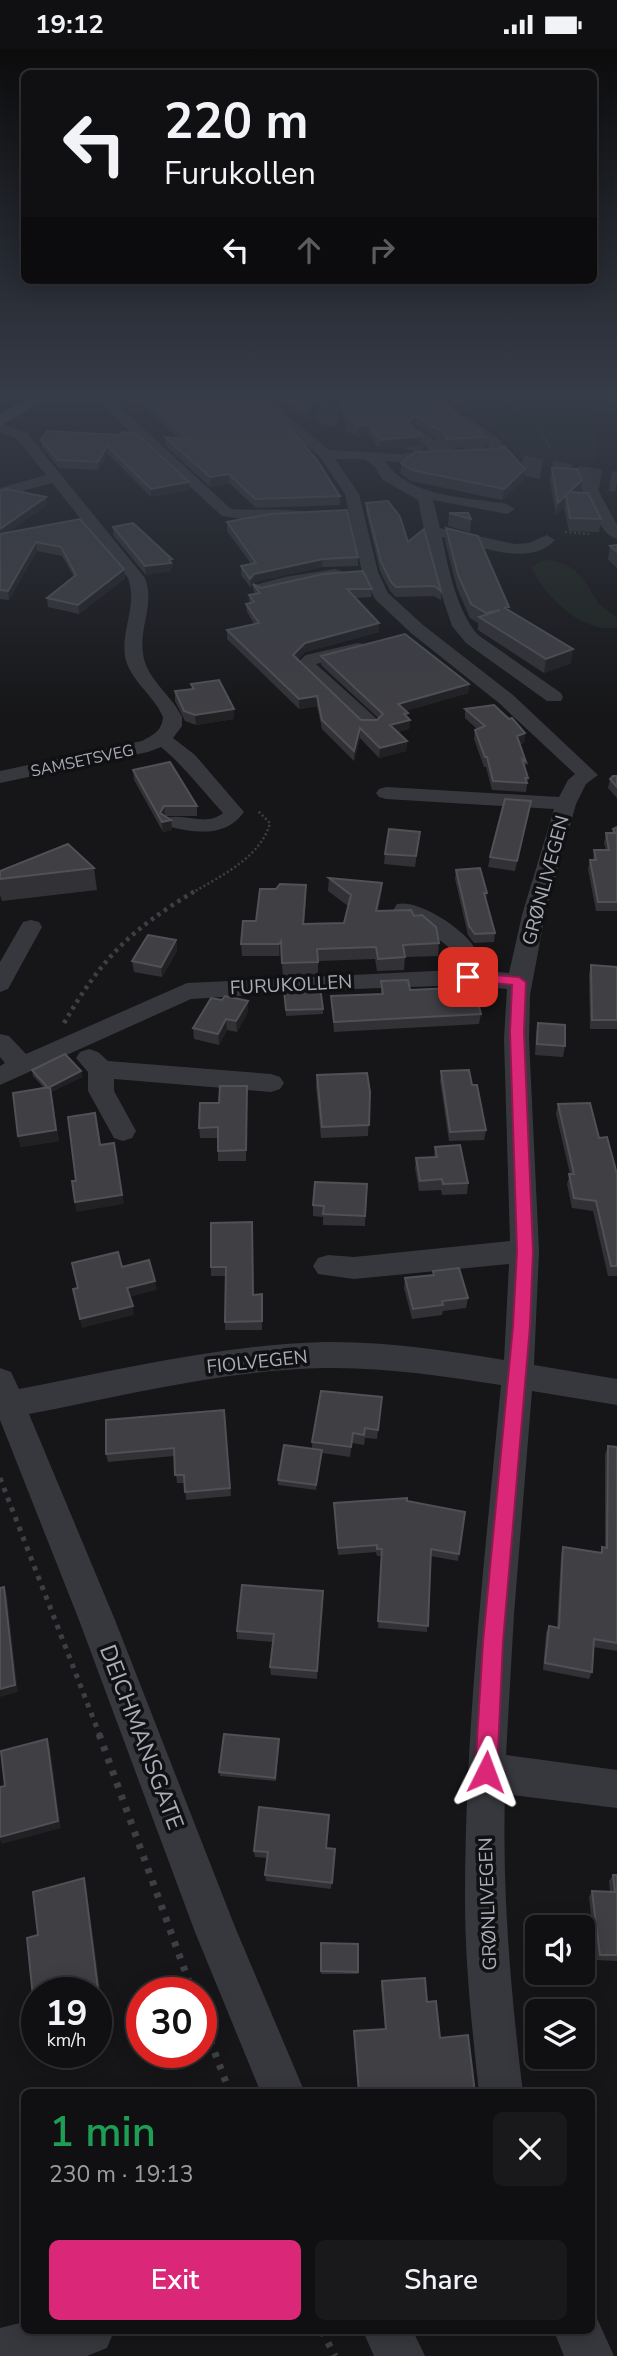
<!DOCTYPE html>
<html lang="en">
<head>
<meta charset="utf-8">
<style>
	body { margin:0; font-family:"Nunito Sans",sans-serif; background:#19191b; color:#f1f3f6; height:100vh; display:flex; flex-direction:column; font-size:26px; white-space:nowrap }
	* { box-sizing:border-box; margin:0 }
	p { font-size:23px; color:#9c9d9f }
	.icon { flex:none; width:38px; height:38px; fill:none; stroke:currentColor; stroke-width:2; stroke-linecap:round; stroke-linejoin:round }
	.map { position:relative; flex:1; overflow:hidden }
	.sheet { position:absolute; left:21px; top:2040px; width:574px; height:245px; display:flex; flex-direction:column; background:#101012; border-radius:10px; box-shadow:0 4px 18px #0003,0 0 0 2px #303032 }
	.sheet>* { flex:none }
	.hud { position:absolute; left:21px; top:21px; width:576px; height:214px; border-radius:10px; box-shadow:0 4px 18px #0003,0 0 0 2px #303032; background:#101012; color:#f1f3f6; overflow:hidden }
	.controls { position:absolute; left:525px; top:1866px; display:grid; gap:14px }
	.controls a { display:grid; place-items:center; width:70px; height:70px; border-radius:10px; background:#101012; box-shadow:0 4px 18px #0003,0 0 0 2px #303032; font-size:35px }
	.speed { position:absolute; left:21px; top:1928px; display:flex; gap:14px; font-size:35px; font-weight:700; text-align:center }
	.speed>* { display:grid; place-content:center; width:91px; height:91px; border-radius:50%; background:#101012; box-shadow:0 4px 18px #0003,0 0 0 2px #303032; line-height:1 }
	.speed small { font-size:18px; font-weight:400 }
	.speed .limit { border:10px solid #d22; background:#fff; color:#111 }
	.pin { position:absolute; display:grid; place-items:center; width:60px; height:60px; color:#fff; margin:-30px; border-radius:14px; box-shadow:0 4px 10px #0006 }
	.me { position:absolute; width:77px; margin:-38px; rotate:3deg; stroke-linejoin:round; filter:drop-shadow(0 0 5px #0008) }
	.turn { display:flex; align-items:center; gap:24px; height:147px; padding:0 28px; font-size:32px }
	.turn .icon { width:91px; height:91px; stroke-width:2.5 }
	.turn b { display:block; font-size:49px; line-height:60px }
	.lanes { display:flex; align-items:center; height:66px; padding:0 28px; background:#0003; justify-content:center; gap:35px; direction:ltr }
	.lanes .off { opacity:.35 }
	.round { display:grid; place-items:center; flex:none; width:74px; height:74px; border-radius:10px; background:#19191b }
	.summary { display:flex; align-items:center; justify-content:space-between; height:119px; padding:0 28px }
	h1 { font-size:42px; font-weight:600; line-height:52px; color:#1e9e55 }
	.action { display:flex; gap:14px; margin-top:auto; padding:14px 28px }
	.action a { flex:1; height:80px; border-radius:10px; background:#db2777; color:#fff; font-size:28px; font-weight:600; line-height:80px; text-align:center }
	.action a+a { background:#19191b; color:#f1f3f6 }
	.status { display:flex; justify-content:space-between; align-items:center; height:49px; padding:0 35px; background:#101012; direction:ltr }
	.status svg { height:19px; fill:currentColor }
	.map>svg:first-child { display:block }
	.green { fill:#1c231d }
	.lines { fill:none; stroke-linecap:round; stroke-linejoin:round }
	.major-tunnel { stroke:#333438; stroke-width:20; stroke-dasharray:20 10; stroke-linecap:butt }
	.path-far3 { stroke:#3d3f44; stroke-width:2.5; stroke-dasharray:2 2.5; stroke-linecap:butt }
	.path-far2 { stroke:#3d3f44; stroke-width:4.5; stroke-dasharray:3.5 4.5; stroke-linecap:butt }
	.path-far1 { stroke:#3d3f44; stroke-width:5; stroke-dasharray:4.5 6; stroke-linecap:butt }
	.path { stroke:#3d3f44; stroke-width:7; stroke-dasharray:5 8; stroke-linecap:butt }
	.minor { fill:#37383d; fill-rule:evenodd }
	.major { fill:#53555c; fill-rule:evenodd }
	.wall { fill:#323236 }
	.shaded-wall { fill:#212124 }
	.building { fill:#3f3f44; stroke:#4f5156; stroke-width:2 }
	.route { fill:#db2777; stroke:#8e194d; stroke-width:2 }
	.labels { text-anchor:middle; stroke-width:7; stroke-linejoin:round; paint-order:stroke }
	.far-street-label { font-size:16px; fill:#a8adb8; stroke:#111113 }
	.street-label { font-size:19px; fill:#a8adb8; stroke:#111113 }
	.near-street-label { font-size:23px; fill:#a8adb8; stroke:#111113 }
</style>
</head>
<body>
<div class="status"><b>19:12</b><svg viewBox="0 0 49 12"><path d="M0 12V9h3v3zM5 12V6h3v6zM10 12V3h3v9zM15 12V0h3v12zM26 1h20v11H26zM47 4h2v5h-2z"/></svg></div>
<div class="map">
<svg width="617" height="2307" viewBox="0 0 617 2307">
	<rect width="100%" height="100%" fill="#161618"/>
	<path class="green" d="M379 346H597L607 358 591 368 598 382 596 414 528 413H524L498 385 451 352 397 360Z
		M544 511C577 513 583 530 599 555 604 561 612 563 617 569V579C582 584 545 548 531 518Z"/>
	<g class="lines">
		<path class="major-tunnel" d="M291 352C397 393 505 415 617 433"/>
		<path class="path-far3" d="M500 346 530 367 550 399
			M565 483 591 485
			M192 844C221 827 261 808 270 774L258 762"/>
		<path class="path-far2" d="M64 974C102 909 130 881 195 842"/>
		<path class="path-far1" d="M0 1429 100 1687"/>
		<path class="path" d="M99 1685 193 1944
			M201 1967 230 2044
			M322 2282 335 2307"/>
		<path class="minor" d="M107 346H122L116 352 122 360 231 460C247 462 300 458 308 465L300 470 255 472 222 467 112 366 102 352Z
			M201 346H227L275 356 329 401 401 405 431 403 410 383 417 379 441 395 445 402 489 400V397L456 371 463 367 468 368 501 392 504 404 502 407 401 413 385 412C409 449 467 448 507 455L515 460 507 465 433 451 440 479 515 495 529 494 547 486 555 491C529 520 473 495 442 488 448 519 457 562 478 586L561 644 563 648 561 652H547L466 594 452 577 430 511 418 451 383 431 374 417 364 410H335L359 445 378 523 388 544 423 576 513 646 598 726 586 735 576 755 545 866 530 946 529 990 539 1202 534 1316 617 1330V1356L532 1342 514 1565 506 1706 617 1721V1759L505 1745C502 1845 511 1945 523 2044H479C472 1979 465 1914 465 1849 465 1677 485 1507 501 1336 443 1327 384 1318 325 1319 225 1321 128 1346 29 1365L115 1571 235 1878 305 2044H261L195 1883 79 1571 0 1371V1319L11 1323 19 1340C120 1321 220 1296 324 1293 384 1292 444 1301 504 1311L509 1215 354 1230 318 1225 313 1217 318 1209 328 1206 354 1208 510 1192 504 990 507 940 468 936 325 941 191 950 0 1036V1017L5 1014 0 1008V985L9 987 26 1005 187 934 455 921 452 901 420 875 397 865 394 860 397 855C418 850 460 878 472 895 477 901 477 913 479 921L509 924 522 866 554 760 386 750 379 748 376 744 379 740 386 738 559 748 568 731 575 725 499 654 411 584 375 550 362 523 345 445 320 408 266 362 203 349Z
			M0 374 27 384 145 529C155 555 139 578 143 604 145 629 172 646 182 668V677L173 689 195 706 244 763C226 789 194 784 167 777L163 773 167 769C186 764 206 778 223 764 202 741 184 717 161 698L148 703 0 734V722L142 692C153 686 162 682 163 668 154 646 129 631 125 607 121 580 138 556 128 529L52 434 0 448V439L46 426 17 390 0 383Z
			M580 417 587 421 617 476V490C596 484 583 439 573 421Z
			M335 520 341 522 343 525 341 528 261 545 253 540 255 536 285 528Z
			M358 594 364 595 367 599 364 603 316 615 377 670 380 674 377 678H363L296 615 306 606Z
			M31 871 39 873 42 878 8 940 0 943V913L23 873Z
			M89 1000 98 1003 108 1012 271 1025 280 1028 284 1034 280 1040 271 1043 114 1030V1042L136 1082 132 1089 123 1092 114 1089 88 1042V1023L76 1009 80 1003Z
			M592 2263 595 2265 614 2307H564L554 2282H592Z
			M24 2273V2282H114L107 2299 87 2307H0V2279Z
			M363 2282H413L425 2307H374Z"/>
		<path class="major" d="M32 346H54L0 377V365Z
			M269 346H292L300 352 291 357Z"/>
	</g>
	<path class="wall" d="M130 346H189L340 447V456L256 459 229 434 210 438 166 397 165 388 179 390Z
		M341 355 454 363 486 388 485 398 446 399 442 393 416 377 413 379 421 387V397L379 400 368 385 357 388 341 364Z
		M119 386 190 441 151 448 108 405 98 421 59 419 42 398 41 391Z
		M401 414 525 420 524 431 502 451 411 432 401 425Z
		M552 419 601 470 599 483 569 482 564 459 556 466 550 432Z
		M0 442 47 456 8 483 80 470 124 520 125 529 79 565 48 558 47 549 74 528 62 507 37 502 9 551 0 550Z
		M366 454 408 493 441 542V551L434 547 396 548 390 542 380 522 366 463Z
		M449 464 471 470 470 483 448 477Z
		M227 473 358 508V517L322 518 254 533V535L261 539 372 540 371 548 356 549 379 574V583L305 603 298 610 361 671H377L379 670 321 616V607L469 635 468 644 405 662 408 664 407 669 410 671 409 680 398 683 407 692 406 702 379 709 360 689 354 712 322 680 317 657 299 660 227 590V581L254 575 247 563 246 555 249 554V546L255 545 254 543 253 535 251 539 241 526V517L251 515 227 482Z
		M113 478 173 519H171V522L146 526 113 486Z
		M446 479 509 562 571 614 544 624 478 581V574L470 569 457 539 445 492Z
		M617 496V519L608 510 610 497Z
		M191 635 234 660V670L196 676 185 672 175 652V642L192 640Z
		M465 660 525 684 524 694 520 695 526 713 525 718 528 729 526 743 492 741 486 718H484L474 690 475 681 477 680 465 669Z
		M133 721 197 757V767H165L171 771 172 781 163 783 134 731Z
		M617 727V749L608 739 610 730Z
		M531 752 515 822 488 818 490 808Z
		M617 778V862H596L588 820 590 811H593L594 801H606L604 794 606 784H612L613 780Z
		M420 783 415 818 384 815 385 805Z
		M94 819 97 841 2 852 0 846V822Z
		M456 821 487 844 486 851 495 884 494 893 474 894 468 886 455 830Z
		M329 829 382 834 381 846 378 862 414 867 439 894 438 907 405 908 404 921 377 922 375 910 318 912V925L283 927 281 905 279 907H242L241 895 276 840 306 849 304 875 344 874 348 857 328 842Z
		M176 891 177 902 162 928 134 923 132 912Z
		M591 916 617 918V980H590L589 925Z
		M381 932 481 965 479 975 334 983 331 947 381 945Z
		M284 941 323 960V965L286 967Z
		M248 963 237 983 227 981 219 996 194 990 193 979Z
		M538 974 565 997 563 1008 535 1006 536 985Z
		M32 1021 81 1022 82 1028 51 1043 59 1092 21 1098 18 1087 44 1039 33 1027Z
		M441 1022 472 1036 486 1081 484 1091 449 1092 440 1032Z
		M317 1026 370 1043 368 1087 321 1089 316 1037Z
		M247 1048 246 1112H218V1089H200L199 1079 219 1054Z
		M558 1055 599 1089 617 1125V1227H608L593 1162 572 1159 567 1135 570 1125 556 1065Z
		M435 1098 468 1134 467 1145 442 1146 441 1141 419 1142 415 1119 416 1109 434 1108Z
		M367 1135 365 1177 323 1176V1168L313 1167V1156Z
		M211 1174 253 1246 262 1245V1281H225L226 1227H211Z
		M433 1222 468 1249 466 1259 443 1262 442 1266 412 1270 404 1239 405 1229 433 1226Z
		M382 1348 377 1390 365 1389 364 1396 352 1394 350 1408 322 1404 316 1441 278 1436V1431L312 1400V1393Z
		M224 1361 231 1447 186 1451 185 1434H177L174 1407 108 1413 106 1405Z
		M608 1397 617 1398V1602L593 1598 592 1623 589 1630 543 1621 546 1584 549 1577 557 1578 561 1506 563 1498 600 1504 602 1498 605 1499V1405Z
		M407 1452 465 1463 458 1512 430 1507 427 1583 378 1579 382 1507H377L376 1503 338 1506 334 1454Z
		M323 1542 317 1630 271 1626 270 1618 273 1593 237 1590V1582Z
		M279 1690 276 1732 220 1727 219 1723Z
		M326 1799 335 1800 331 1840 266 1832 265 1826 267 1809 255 1808 254 1802Z
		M613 1826H617V1912L596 1911 589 1848 592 1842 610 1843 609 1832Z
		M321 1894 358 1895V1925H321Z
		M382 1932 427 1953 440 1989 475 2044H358L354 1987V1982L385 1980 381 1937Z"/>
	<path class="shaded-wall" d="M416 367V377L407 383 408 373Z
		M369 376 368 385 357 388V378Z
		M421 387V397L379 400 380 391Z
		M107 397 108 405 98 421V413Z
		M525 420 524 431 502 451 504 440Z
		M229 425V434L210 438V428Z
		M582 431 581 444 569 443Z
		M189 433 190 441 151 448V440Z
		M566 446 564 459 556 466 558 454Z
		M46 448 47 456 0 489V480Z
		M36 493 37 502 9 551 8 542Z
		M172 510 173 519H171V522L146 526 145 517Z
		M323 510 322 518 254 533 251 539 250 530 254 525Z
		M124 520 125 529 79 565 78 556Z
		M379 574V583L305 603 293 615V606L305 594Z
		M573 600 571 614 544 624 546 610Z
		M469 635 468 644 397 664 398 655Z
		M317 647V657L299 660V650Z
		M234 660V670L196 676 195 666Z
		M408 664 407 671H410L409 680 390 685V676L404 665Z
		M360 679V689L354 712V702Z
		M525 684 524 694 516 696 517 687Z
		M407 692 406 702 379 709 380 699Z
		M531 752 530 761 515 822 517 812Z
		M164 757 165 767 171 771 172 781 163 783 160 764Z
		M382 834 381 846 375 875 376 862Z
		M176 891 177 902 162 928 161 918Z
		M281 892V905L279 907V895Z
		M248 952V963L237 983 236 972Z
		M226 970 227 981 219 996 218 985Z
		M81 1022 82 1028 51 1043 59 1092 21 1098 18 1087 48 1039Z
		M114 1094 124 1155 76 1163 75 1153Z
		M155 1232 157 1241 129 1248 127 1239Z
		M133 1257 134 1266 82 1279 80 1270Z
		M4 1538 7 1546 18 1643 0 1648Z
		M47 1690 50 1698 61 1779 2 1795 0 1791V1788Z
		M84 1829 86 1836 101 1945 96 1946V1944H82Z"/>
	<path class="building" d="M139 346H189L195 350 214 346 235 356 251 353 261 355 283 371 317 411 340 447 255 450 229 425 210 428 165 388 190 391Z
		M436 348 443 351 454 363 486 388 447 390 443 383 416 367 408 373 421 387 380 391 369 376 357 378 341 355Z
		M47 382 119 386 122 383 137 385 189 433 151 440 107 397 98 413 58 411 41 391Z
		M504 397 525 420 504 440 412 421 401 414 415 403 498 400Z
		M552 419 577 420 582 431 569 443 588 444 601 470 570 469 566 446 558 454Z
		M7 440 46 448 0 480V442Z
		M388 452 400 468 408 493 424 480 441 542 434 537 396 538 391 533 381 513 366 454Z
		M347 461 358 508 323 510 254 525 250 530 241 517 256 514 227 473 270 465Z
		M449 464H468L471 470Z
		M80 470 124 520 78 556 47 549 76 526 61 498 36 493 8 542 0 541V485Z
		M133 474 172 510 169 511 171 514 145 517 113 478Z
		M446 479 478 487 509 558 505 559 573 600 546 610 479 568 500 561 486 564 471 555 458 526Z
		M617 496V503L610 497Z
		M363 522 372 540H347L379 574 305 594 293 606 361 671H377L383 665 321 607 405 585 469 635 398 655 408 664 404 665 410 671 390 676 407 692 380 699 360 679 354 702 322 671 317 647 299 650 227 581 259 574 246 555 254 553 249 546 260 544 253 535 261 539 323 525Z
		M219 631 234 660 195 666 184 662 175 642 194 640 191 635Z
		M494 656 509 670 512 669 525 684 517 687 526 713 522 710 528 729H525L527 734 493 732 487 708H485L475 681 485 677 465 660Z
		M170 713 197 757H164L160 764 171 771 162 773 133 721Z
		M613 727H617V738L610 730Z
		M505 750 531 752 517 812 490 808Z
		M617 778V853H598L590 811H596L594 801H609L606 784H615L613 780Z
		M389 780 420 783 416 807 385 805Z
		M68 795 94 819 0 830V822Z
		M480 819 487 844H484L495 884 475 885 469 877 456 821Z
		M329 829 382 834 376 862 411 861 414 867 422 866 436 878 439 894 403 896 405 908 378 910 376 898 317 900 318 913 282 914 281 892 279 895H241L243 872H256L260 840H276L280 835 306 836 303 875 344 874 351 846Z
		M148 886 176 891 161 918 132 912Z
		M591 916 617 918V971H592Z
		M408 931 410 941 474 938 481 965 334 973 331 947 383 945 381 932Z
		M320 938 323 960 286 961 284 941Z
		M225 947 248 952 236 972 226 970 218 985 193 979 211 949 222 951Z
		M538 974 565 976V997L537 995Z
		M65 1005 81 1022 48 1039 32 1021Z
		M469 1021 472 1036H477L486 1081 450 1083 441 1022Z
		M367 1024 370 1043 369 1076 322 1078 317 1026Z
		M220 1037H247L246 1101 218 1102V1078L199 1079 200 1054H219Z
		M50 1038 56 1081 18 1087 13 1044Z
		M590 1054 599 1089 607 1088 617 1125V1217H611L596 1152 574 1149 569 1125H574L558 1055Z
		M95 1064 100 1096 114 1094 122 1146 75 1153 72 1132H76L68 1068Z
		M460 1096 468 1134 443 1135 442 1130 420 1132 416 1109 437 1108 435 1098Z
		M315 1133 367 1135 365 1167 323 1165 324 1157 313 1156Z
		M252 1173 253 1246 262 1245V1272L225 1273 226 1218H211V1174Z
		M118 1203 122 1218 149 1211 155 1232 127 1239 133 1257 80 1270 73 1240 78 1239 72 1214Z
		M459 1219 468 1249 442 1252 443 1256 413 1260 405 1229 434 1226 433 1222Z
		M321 1342 382 1348 378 1381 365 1379 364 1386 353 1384 351 1398 312 1393Z
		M224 1361 230 1439 185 1443 184 1426H175L174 1399 106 1405V1371Z
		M284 1396 322 1401 316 1436 278 1431Z
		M608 1397 617 1398V1594L594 1590 592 1623 545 1614 549 1577 559 1579 563 1498 602 1504V1498L607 1499Z
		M407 1449V1452L465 1463 459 1505 431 1500 428 1577 378 1572 382 1500H377V1496L338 1499 334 1454Z
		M242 1536 323 1542 317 1622 270 1618 274 1585 237 1582Z
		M4 1538 15 1636 0 1640V1539Z
		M224 1685 279 1690 275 1729 219 1723Z
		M47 1690 58 1772 0 1788V1738L5 1737 1 1702Z
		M259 1758 329 1766 326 1799 335 1800 332 1834 265 1826 268 1803 254 1802Z
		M613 1826H617V1906H600L592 1842 615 1843Z
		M84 1829 98 1940 82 1944H37V1958H34L27 1889 38 1886 33 1843Z
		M321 1894 358 1895V1923L321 1922Z
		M425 1929 427 1953 436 1952 440 1989 468 1986 475 2044H397L396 2040 359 2043 354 1982 386 1980 382 1932Z
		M154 2039 157 2044H148Z"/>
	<linearGradient id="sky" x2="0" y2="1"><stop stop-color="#0c0c0d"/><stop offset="0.52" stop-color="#363c48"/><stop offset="1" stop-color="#363c48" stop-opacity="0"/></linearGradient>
	<rect width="617" height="669" fill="url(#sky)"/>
	<path class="route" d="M468 924 519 928 526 933 524 983 533 1202 530 1277 503 1593 497 1723 494 1731 486 1734 478 1731 475 1723 483 1593 513 1277 517 1202 510 983 512 936 463 931V925Z"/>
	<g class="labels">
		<g class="far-street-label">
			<text transform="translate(82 711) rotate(-12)" y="6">SAMSETSVEG</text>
		</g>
		<g class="street-label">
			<text transform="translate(545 831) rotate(-75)" y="7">GRØNLIVEGEN</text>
			<text transform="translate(291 935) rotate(-3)" y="7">FURUKOLLEN</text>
			<text transform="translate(257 1312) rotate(-6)" y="7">FIOLVEGEN</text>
			<text transform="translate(487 1855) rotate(-92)" y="7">GRØNLIVEGEN</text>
		</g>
		<g class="near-street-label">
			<text transform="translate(142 1688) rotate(69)" y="8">DEICHMANSGATE</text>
		</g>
	</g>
</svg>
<div class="controls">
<a><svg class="icon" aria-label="sound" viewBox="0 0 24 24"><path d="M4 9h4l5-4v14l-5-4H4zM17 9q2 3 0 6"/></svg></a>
<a><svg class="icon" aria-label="layers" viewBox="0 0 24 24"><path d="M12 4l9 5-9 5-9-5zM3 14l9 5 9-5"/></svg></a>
</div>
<div class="speed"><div>19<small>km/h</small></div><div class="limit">30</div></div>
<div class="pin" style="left:468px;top:928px;background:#d93025"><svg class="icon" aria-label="arrive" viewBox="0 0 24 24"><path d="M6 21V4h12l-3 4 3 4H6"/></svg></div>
<svg class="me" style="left:486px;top:1723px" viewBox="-20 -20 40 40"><path d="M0-17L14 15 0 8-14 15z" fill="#db2777" stroke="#fff" stroke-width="4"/></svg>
<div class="hud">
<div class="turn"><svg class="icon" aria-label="left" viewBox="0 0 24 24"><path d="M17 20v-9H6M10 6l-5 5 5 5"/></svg><div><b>220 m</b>Furukollen</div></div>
<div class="lanes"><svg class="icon" aria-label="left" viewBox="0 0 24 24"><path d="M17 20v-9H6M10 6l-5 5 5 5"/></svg><svg class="icon off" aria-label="ahead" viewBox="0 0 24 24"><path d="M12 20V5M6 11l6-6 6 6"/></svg><svg class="icon off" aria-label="right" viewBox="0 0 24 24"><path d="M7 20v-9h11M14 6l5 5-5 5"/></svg></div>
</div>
<section class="sheet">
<div class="summary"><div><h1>1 min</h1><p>230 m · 19:13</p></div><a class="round"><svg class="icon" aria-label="close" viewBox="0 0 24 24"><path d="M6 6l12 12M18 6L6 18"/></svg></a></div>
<div class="action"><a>Exit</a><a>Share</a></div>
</section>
</div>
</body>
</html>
